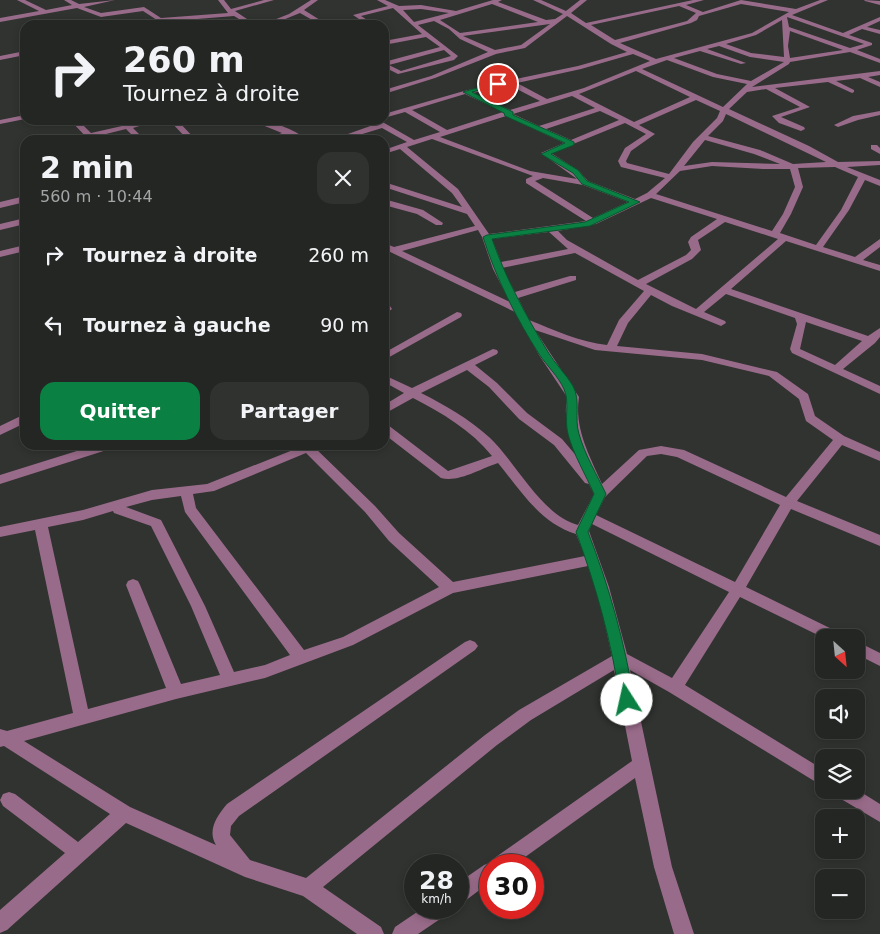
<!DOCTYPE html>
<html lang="fr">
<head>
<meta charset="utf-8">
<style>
	body { margin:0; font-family:"DejaVu Sans",sans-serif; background:#303230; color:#f1f3f6; height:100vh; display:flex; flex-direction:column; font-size:19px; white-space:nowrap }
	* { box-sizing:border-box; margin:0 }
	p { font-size:16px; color:#a3a5a6 }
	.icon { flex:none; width:28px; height:28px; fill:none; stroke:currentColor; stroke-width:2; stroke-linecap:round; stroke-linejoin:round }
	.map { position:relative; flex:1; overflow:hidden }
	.drawer { position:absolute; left:20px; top:135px; width:369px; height:315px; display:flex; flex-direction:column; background:#242623; border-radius:15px; box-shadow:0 2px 8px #0003,0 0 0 1px #414341 }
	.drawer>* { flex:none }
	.guide { position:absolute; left:20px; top:20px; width:369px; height:105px; border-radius:15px; box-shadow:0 2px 8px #0003,0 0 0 1px #414341; background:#242623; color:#f1f3f6; overflow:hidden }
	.needle { width:32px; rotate:153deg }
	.controls { position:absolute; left:815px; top:629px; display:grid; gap:10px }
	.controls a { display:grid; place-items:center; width:50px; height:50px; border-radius:10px; background:#242623; box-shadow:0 2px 8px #0003,0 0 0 1px #414341; font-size:25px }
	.speed { position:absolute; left:404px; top:854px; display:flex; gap:10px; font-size:25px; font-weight:700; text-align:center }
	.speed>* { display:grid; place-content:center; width:65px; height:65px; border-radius:50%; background:#242623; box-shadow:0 2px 8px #0003,0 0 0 1px #414341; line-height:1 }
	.speed small { font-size:12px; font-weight:400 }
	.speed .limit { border:8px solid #d22; background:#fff; color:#111 }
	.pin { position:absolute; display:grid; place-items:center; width:42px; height:42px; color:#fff; margin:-21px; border:2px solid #fff; border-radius:50%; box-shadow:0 1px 5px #0007 }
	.me { position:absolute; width:55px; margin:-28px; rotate:350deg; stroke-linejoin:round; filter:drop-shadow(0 0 4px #0008) }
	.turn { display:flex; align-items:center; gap:18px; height:105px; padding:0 20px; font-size:22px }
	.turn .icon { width:65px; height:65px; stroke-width:2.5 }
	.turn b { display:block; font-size:35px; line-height:42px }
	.round { display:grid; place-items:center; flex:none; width:52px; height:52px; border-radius:15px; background:#303230 }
	.summary { display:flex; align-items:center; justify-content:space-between; height:85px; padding:0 20px }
	h1 { font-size:30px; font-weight:700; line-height:38px }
	.cta { display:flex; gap:10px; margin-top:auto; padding:10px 20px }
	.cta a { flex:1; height:58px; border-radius:15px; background:#0b8043; color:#fff; font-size:20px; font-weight:700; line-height:58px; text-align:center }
	.cta a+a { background:#303230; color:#f1f3f6 }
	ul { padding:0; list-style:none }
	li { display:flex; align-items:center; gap:15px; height:70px; padding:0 20px }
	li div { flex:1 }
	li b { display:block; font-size:19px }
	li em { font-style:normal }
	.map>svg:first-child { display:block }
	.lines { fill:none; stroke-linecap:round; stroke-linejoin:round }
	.minor { fill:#996b8a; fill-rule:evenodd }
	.route { fill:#0b8043; stroke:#07532c }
</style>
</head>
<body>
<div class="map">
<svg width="880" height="934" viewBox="0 0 880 934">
	<rect width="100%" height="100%" fill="#30332f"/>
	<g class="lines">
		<path class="minor" d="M17 0H25L46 10 72 5 64 0H71L79 4 115 0 84 7 101 13 144 7 161 18 228 13 218 0H224L231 9 264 0H274L235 11 256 25H249L234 16 160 22 143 11 101 17 77 8 0 22V18L39 11Z
			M311 0H318L304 10 328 25H321L300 13 273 24 261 25 289 14Z
			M377 0H385L399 6 421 5 456 11 493 0H502L498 2 546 20 555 19 563 14 533 0H541L566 11 580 0H587L571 13 586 23 693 0H704L686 5 703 12 741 0 796 9 820 0H828L792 15 843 33 880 17V21L867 27 880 30V34L862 29 849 35 872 43V45L857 50 880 59V63L850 52 790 62 789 64 752 87 880 71V75L868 77 880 82V87L860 78 836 81 854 90V92L852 93 828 82 775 88 810 107 781 117 804 127 805 129 801 131 779 123 772 116 800 107 766 89 747 92 729 109 809 146 838 162 880 161V165L847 167 880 180V186L865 180 849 210 823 247 855 257 880 239V247L863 260 880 265V271L786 241 731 289 868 336 880 328V337L875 343 843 369 880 386V394L792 353 790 349 797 324 795 318 726 294 704 312 725 321 726 323 721 326 672 306 651 295 628 323 617 346 702 354 777 372 808 394 815 416 844 436 880 452V461L842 445 797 501 880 535V546L791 509 746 587 842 634 844 638H824L740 597 685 685 824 770V787L669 692 630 670 672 867 694 934H674L654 867 635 778 514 865H490V882L465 901 458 903V883L484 865 491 862 493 859 632 761 614 670 531 720 497 745 323 887 381 927 384 934H357L303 896 245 877 126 823 7 930 0 933V910L65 853 3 806 0 800 3 794 9 792 15 794 78 842 110 814 4 746 0 747V729L7 731 73 713 35 530 0 537V527L83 510 152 490 207 484 298 448 296 445H312L375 506 399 533 453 582 585 556 576 534C540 523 521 491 498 463 482 468 458 483 441 478L384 434V424L388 425 448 471 492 456C471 430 442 413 413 398L384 414V405L404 393 384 382V375L412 388 493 349 497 350 498 352 497 354 475 365 497 383 527 413 562 439 579 459C570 438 563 420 567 397L539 355 515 312 384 249V243L394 247 475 226 467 214 384 187V182L462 207 452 193 400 149 384 154V150L407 142 382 128 343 140H331L376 124 370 120H379L414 140 440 132 405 112 384 118V114L464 91 504 82 505 80H511L578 66 627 52 611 44 567 16 525 48 496 54 435 78 384 94V90L431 76 488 52 460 39 449 29 434 21 418 25 458 56 454 60 398 74 384 67V62L440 47 426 37 384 45V41L422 34 393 8 361 16 375 25H368L353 15 388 6ZM492 4 538 22 460 33 440 20ZM741 4 789 12 752 33 656 59 620 43 691 23 697 20 699 16ZM679 6 696 13 687 21 615 40 591 25ZM421 9 449 13 414 22 403 10ZM787 17 864 44 850 48 789 27ZM782 20 784 57 751 53 726 44 756 35ZM550 24 521 45 495 50 463 36ZM790 31 843 50 790 58 788 46ZM719 46 750 57 784 62 751 81 717 74 674 58 700 51 741 64 746 63 707 49ZM444 50 451 56 401 71 389 65ZM633 54 650 61 584 88 547 99 517 83 581 69ZM667 60 713 77 747 84 723 107 642 69ZM636 71 690 97 634 122 579 94ZM509 85 540 101 510 110 473 93ZM465 94 503 112 447 130 412 110ZM572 96 595 108 539 126 513 114ZM696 100 720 111 717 118 693 142 669 174 627 163 626 161 631 151 655 134 639 125ZM600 111 619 120 571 140 546 129ZM726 114 826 162 793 164 760 150 708 136 723 121ZM506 116 564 143 541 153 577 179 530 171 440 137ZM625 123 646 134 625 148 618 161 621 167 665 178 647 193 635 199 588 181 578 170 551 153ZM432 139 533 176 526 179V183L586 221 489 234 458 189 407 147ZM705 140 754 154 780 164 712 162 684 166ZM712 166 763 169H790L795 187 783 214 772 231 656 194 680 171ZM835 167 858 177 841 210 816 245 780 233 791 214 803 187 798 168ZM543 178 583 185 628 202 593 218 535 181ZM651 198 717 219 691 237 688 242 691 250 686 255 638 280 567 240 558 231 596 224ZM725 222 778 239 696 309 646 284 692 259 701 250 698 240ZM478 230 482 237 493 269 510 302 402 251ZM549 232 568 249 501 262 492 239ZM575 253 644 291 619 320 607 345C580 342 554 330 529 320L518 298 576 280V276H570L515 292 502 268ZM806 322 862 341 835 365 800 349ZM535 330 595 350 702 360 769 376 799 399 806 421 833 440 786 497 684 450 661 446 639 450 602 484C590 456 574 429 579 397ZM467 370 489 387 519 419 554 445 585 483 589 484 594 494 578 525C541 515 516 462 489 437 469 419 445 405 421 393ZM306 453 365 512 389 541 439 587 343 637 304 650 196 508 193 494 214 491ZM661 454 677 457 780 505 735 582 596 515 605 497 647 456ZM181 496 185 512 290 655 265 665 234 672 205 606 161 520 126 507 152 500ZM113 511 114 513 151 526 191 606 220 675 181 684 140 585 138 581 133 579 128 581 126 585 166 688 88 709 48 527 83 520ZM592 524 729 592 672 678 627 654 609 587 589 531ZM588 566 601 607 612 656 519 710 485 735 306 878 250 860 230 835 231 826 239 816 475 650 478 646 475 642 470 640 465 642 227 804C217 816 207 830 216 845L130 807 24 741 176 699 265 678 353 645 453 593Z
			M864 0 880 1V5L865 1Z
			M25 51V55L0 60V56Z
			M880 111V115L858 120 838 127 834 125 853 116Z
			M25 115V119L0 124V120Z
			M70 120H78L91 133 122 126 120 123 124 121 129 124 146 120H159L133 128 145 140H137L126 129 94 137 97 140H89Z
			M169 120H177L196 140H188Z
			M250 120C269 120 293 128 307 140H297L288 136 273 140H261L282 133Z
			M871 145H877L880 148V154L871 149Z
			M25 196V202L0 208V202Z
			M384 199 423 210 443 223 442 225H436L417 214 384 205Z
			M25 218V224L0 230V224Z
			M25 245V251L0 257V251Z
			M384 302 388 303 392 309 384 315Z
			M457 312 461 313 462 315 461 317 384 360V353Z
			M25 414V423L0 435V426Z
			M96 445H115L113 448 0 484V475Z
			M856 641 880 653V666L856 654Z
			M856 789 880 804V822L836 796 833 790Z
			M423 908H448L446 915 418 934H392L395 927Z"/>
	</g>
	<path class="route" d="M498 82 501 84 500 85 472 92 513 112V115L574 142V145L551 154 578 170 587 181 640 202 590 226 492 239C506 279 526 316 548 352 555 364 566 374 573 386 581 401 574 418 579 434 585 455 597 475 606 494L588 532C609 586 625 643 634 700L632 705 627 706 622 705 620 700C612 643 596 586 576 532L594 494C586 475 573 454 568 434 564 419 570 403 564 389 558 376 547 366 539 354 516 318 496 278 483 237L487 235 585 222 629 202 582 184 573 173 541 154 565 143 505 116 504 113 463 92Z"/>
</svg>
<div class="controls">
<a><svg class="needle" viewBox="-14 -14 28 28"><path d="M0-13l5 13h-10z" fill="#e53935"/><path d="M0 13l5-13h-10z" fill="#a3a5a6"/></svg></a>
<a><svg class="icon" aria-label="sound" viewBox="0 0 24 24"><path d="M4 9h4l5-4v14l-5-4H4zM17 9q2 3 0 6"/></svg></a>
<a><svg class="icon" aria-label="layers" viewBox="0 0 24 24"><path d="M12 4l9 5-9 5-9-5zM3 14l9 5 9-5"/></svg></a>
<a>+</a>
<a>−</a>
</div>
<div class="speed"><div>28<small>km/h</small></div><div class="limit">30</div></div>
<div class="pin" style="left:498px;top:84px;background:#d93025"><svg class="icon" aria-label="arrive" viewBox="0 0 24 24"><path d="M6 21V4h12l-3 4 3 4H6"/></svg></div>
<svg class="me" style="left:627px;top:700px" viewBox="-20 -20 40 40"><circle r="19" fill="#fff"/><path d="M0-13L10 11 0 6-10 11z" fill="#0b8043"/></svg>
<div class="guide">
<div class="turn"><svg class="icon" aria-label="right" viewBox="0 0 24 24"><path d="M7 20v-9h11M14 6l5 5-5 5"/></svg><div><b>260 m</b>Tournez à droite</div></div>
</div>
<section class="drawer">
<div class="summary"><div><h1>2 min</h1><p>560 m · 10:44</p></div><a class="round"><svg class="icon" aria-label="close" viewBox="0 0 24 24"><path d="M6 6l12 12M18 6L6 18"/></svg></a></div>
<ul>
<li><svg class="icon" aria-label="right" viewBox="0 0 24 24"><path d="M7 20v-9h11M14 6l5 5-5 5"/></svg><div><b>Tournez à droite</b></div><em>260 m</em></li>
<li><svg class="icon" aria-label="left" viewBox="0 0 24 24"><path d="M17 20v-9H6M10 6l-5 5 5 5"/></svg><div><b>Tournez à gauche</b></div><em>90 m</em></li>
</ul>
<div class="cta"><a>Quitter</a><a>Partager</a></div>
</section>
</div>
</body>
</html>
